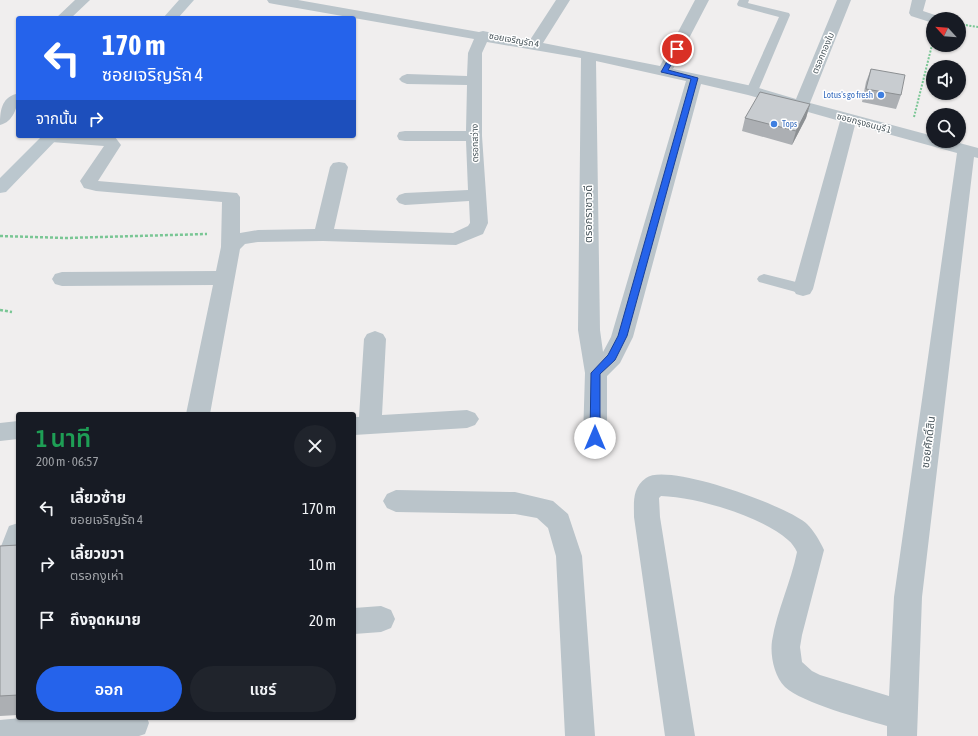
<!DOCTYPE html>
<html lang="th">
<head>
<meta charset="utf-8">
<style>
	body { margin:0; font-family:"Asap Condensed","Noto Sans Thai",sans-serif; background:#20242c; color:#f1f3f6; height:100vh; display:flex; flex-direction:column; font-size:15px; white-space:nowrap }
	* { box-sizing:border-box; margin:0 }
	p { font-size:13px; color:#9ea1a6 }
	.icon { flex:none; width:22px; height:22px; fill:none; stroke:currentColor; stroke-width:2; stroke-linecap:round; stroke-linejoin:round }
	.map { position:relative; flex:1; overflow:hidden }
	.side { position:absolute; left:16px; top:412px; width:340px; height:308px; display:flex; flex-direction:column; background:#171b24; border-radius:4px; box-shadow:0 1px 3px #0004 }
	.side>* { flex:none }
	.hud { position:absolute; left:16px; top:16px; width:340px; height:122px; border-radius:4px; box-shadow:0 1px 3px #0004; background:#2563eb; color:#fff; overflow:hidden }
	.needle { width:26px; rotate:296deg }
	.controls { position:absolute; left:926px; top:12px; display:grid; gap:8px }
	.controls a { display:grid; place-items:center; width:40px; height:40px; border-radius:50%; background:#171b24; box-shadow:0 1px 3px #0004; font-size:20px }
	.pin { position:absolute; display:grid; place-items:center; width:34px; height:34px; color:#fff; margin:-17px; border:2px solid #fff; border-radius:50%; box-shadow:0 1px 4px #0007 }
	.me { position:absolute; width:44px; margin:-22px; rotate:0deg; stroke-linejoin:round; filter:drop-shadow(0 0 3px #0008) }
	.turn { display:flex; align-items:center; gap:14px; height:84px; padding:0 20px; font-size:18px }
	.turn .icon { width:52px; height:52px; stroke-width:2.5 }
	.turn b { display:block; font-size:28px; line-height:34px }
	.then { display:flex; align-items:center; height:38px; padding:0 20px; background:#0003; gap:8px; font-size:15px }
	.round { display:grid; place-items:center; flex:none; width:42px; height:42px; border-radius:21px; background:#20242c }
	.head { display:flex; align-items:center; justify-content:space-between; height:68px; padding:0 20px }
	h1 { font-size:24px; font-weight:600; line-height:30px; color:#1e9e55 }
	.action { display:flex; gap:8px; margin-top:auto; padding:8px 20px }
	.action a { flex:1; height:46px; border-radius:24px; background:#2563eb; color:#fff; font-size:16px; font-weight:600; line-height:46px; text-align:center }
	.action a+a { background:#20242c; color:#f1f3f6 }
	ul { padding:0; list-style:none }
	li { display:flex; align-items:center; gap:12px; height:56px; padding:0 20px }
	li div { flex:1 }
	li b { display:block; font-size:15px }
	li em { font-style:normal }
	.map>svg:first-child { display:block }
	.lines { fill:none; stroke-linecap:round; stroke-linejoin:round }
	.path-far1 { stroke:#79c694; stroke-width:2; stroke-dasharray:2 1.5; stroke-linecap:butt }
	.path { stroke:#79c694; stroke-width:2.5; stroke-dasharray:3 2; stroke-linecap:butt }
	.lane { fill:#bac4ca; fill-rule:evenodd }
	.street { fill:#bac4ca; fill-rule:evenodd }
	.secondary { fill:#bbc7ce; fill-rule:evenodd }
	.wall { fill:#acafb3 }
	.shaded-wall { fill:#8c8f92 }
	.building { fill:#c8ccd0; stroke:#8c8f92 }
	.route { fill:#2563eb; stroke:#184099 }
	.shop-dot { fill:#3f7fe0; stroke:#fff; stroke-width:1.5 }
	.labels { text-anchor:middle; stroke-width:3; stroke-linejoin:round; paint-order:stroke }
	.far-street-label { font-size:9px; fill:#47545a; stroke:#fff }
	.far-shop-label { font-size:9px; fill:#366cbe; stroke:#fff; text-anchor:end }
	.street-label { font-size:11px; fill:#47545a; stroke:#fff }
</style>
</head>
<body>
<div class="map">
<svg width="978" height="736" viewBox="0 0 978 736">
	<rect width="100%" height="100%" fill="#f0eeee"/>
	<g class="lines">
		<path class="path-far1" d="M959 24 978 27
			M914 117 933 41"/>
		<path class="path" d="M0 236 66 238 207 234
			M0 310 12 312"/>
		<path class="lane" d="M739 0H749L748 3 789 13 790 15 758 91 752 94 746 91 779 17 738 6 737 4Z
			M764 274 808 285 810 289 808 293 803 294 759 282 757 279 759 276Z"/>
		<path class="street" d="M75 0H90L71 18H56Z
			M267 0H298L479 32 483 31 530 40 556 0H570L543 43 660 66 695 0H709L673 69 752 86 796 99 837 0H851L810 103 933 136V141H952L978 148V158L974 157 922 597 917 736H887V726C863 719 802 703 785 687 774 676 770 655 772 641 777 610 791 582 797 552 795 548 792 543 788 540 761 516 696 497 661 496L659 498 660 517 695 736H665L634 517C634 502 632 488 646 478 667 462 788 506 807 524 814 531 820 541 824 550L802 635 800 647 802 662 812 671 820 675 889 696 894 597 957 153 855 125 813 289 810 294 803 296 796 294 793 289 840 121 748 95 701 84 633 337 620 363 607 376V438L603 445 595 447 587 445 583 438 585 373 578 330 581 58 487 42 482 53V136L488 223 483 234 456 245 323 241 258 242 245 244 240 249 210 414H186L213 285 62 286 55 284 52 279 55 274 62 272 216 271 221 247 222 202 96 191 84 188 80 181 104 146 51 142 45 141 43 136 115 137 121 145 98 181 237 193 240 197V233L258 230 315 229 330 167 333 163 339 162 345 163 348 167 334 229 453 233 468 226 470 223 469 201 405 205 399 203 396 199 399 195 405 193 468 190 466 141H405L399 140 397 136 399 132 405 131H466L467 85 407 84 402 82 399 79 402 76 407 74 467 76 468 53 474 39 274 4 269 3ZM596 61 686 81 611 337 603 352 600 330Z
			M912 0H926L923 11 938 16 940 19H933V23L911 16 909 13Z
			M16 94 18 95C18 107 13 122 0 125 0 112 1 98 16 94Z
			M375 331 383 334 386 339 382 415 467 410 475 413 479 419 475 425 467 428 354 435V417H359L364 339 367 334Z
			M18 421V439L0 441V423Z
			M396 490 515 492 553 501 568 514 582 556 595 736H565L556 556 548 528 537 518 515 514 396 512 387 508 383 501 387 494Z
			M18 523V569L9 573 0 569V549L9 526Z
			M381 606 391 610 395 619 391 628 381 632 354 634V608Z
			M21 718H147L149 723 145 734 139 736H0V720Z"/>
		<path class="secondary" d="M179 0H194L178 18H163Z
			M42 136H60L6 192 0 193V178Z"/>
	</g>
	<path class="wall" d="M871 69 901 95 896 109 862 102 866 82Z
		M810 104 806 118 792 145 742 131 745 118Z
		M18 545V715L0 716V546Z"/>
	<path class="shaded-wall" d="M810 104 806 118 792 145 796 131Z"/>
	<path class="building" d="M871 69 905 75 901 95 866 89Z
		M760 92 810 104 796 131 745 118Z
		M18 545V695L0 696V546Z"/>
	<path class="route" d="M677 47 680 49 668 70 698 78 627 336 615 360 600 374V438L595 442 590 438 591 373 608 355 618 336 691 79 661 72 674 49Z"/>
	<g class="shop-dot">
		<circle cx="881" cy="95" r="4"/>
		<circle cx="774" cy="124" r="4"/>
	</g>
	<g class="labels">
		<g class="far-street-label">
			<text transform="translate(514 40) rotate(10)" y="3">ซอยเจริญรัถ 4</text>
			<text transform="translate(823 53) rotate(-67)" y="3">ตรอกทองใบ</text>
			<text transform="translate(864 123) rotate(15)" y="3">ซอยกรุงธนบุรี 1</text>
			<text transform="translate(475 143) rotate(-91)" y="3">ตรอกสว่าง</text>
		</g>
		<g class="far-shop-label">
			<text x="873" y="98">Lotus's go fresh</text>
			<text x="782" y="127" text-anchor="start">Tops</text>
		</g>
		<g class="street-label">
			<text transform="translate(588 214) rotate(-90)" y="4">ตรอกราชาวดี</text>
			<text transform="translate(928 442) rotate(-83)" y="4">ซอยศักดิ์สิน</text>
		</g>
	</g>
</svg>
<div class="controls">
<a><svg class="needle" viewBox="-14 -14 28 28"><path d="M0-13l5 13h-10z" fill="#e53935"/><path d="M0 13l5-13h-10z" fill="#9ea1a6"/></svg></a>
<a><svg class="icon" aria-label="sound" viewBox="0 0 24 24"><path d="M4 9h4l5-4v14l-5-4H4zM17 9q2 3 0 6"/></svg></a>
<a><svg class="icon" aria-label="search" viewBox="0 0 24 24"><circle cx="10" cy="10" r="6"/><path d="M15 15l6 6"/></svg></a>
</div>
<div class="pin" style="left:677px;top:49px;background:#d93025"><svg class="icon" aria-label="arrive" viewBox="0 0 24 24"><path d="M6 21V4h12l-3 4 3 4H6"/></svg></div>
<svg class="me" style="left:595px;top:438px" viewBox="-20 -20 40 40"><circle r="19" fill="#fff"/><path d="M0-13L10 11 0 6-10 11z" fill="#2563eb"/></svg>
<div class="hud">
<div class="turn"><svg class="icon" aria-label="left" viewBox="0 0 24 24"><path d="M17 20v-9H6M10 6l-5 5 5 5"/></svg><div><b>170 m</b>ซอยเจริญรัถ 4</div></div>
<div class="then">จากนั้น<svg class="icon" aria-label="right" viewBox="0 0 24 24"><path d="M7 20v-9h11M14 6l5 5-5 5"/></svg></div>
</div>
<section class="side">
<div class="head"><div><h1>1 นาที</h1><p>200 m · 06:57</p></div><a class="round"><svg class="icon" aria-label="close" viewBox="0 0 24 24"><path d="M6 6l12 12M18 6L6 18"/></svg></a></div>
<ul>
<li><svg class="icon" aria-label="left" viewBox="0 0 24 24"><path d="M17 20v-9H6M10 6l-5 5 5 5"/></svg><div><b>เลี้ยวซ้าย</b><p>ซอยเจริญรัถ 4</p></div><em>170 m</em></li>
<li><svg class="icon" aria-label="right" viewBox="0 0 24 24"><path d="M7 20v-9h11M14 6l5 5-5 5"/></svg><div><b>เลี้ยวขวา</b><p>ตรอกงูเห่า</p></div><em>10 m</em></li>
<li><svg class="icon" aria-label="arrive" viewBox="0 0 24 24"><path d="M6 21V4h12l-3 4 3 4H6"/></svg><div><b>ถึงจุดหมาย</b></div><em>20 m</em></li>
</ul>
<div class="action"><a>ออก</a><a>แชร์</a></div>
</section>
</div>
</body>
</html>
